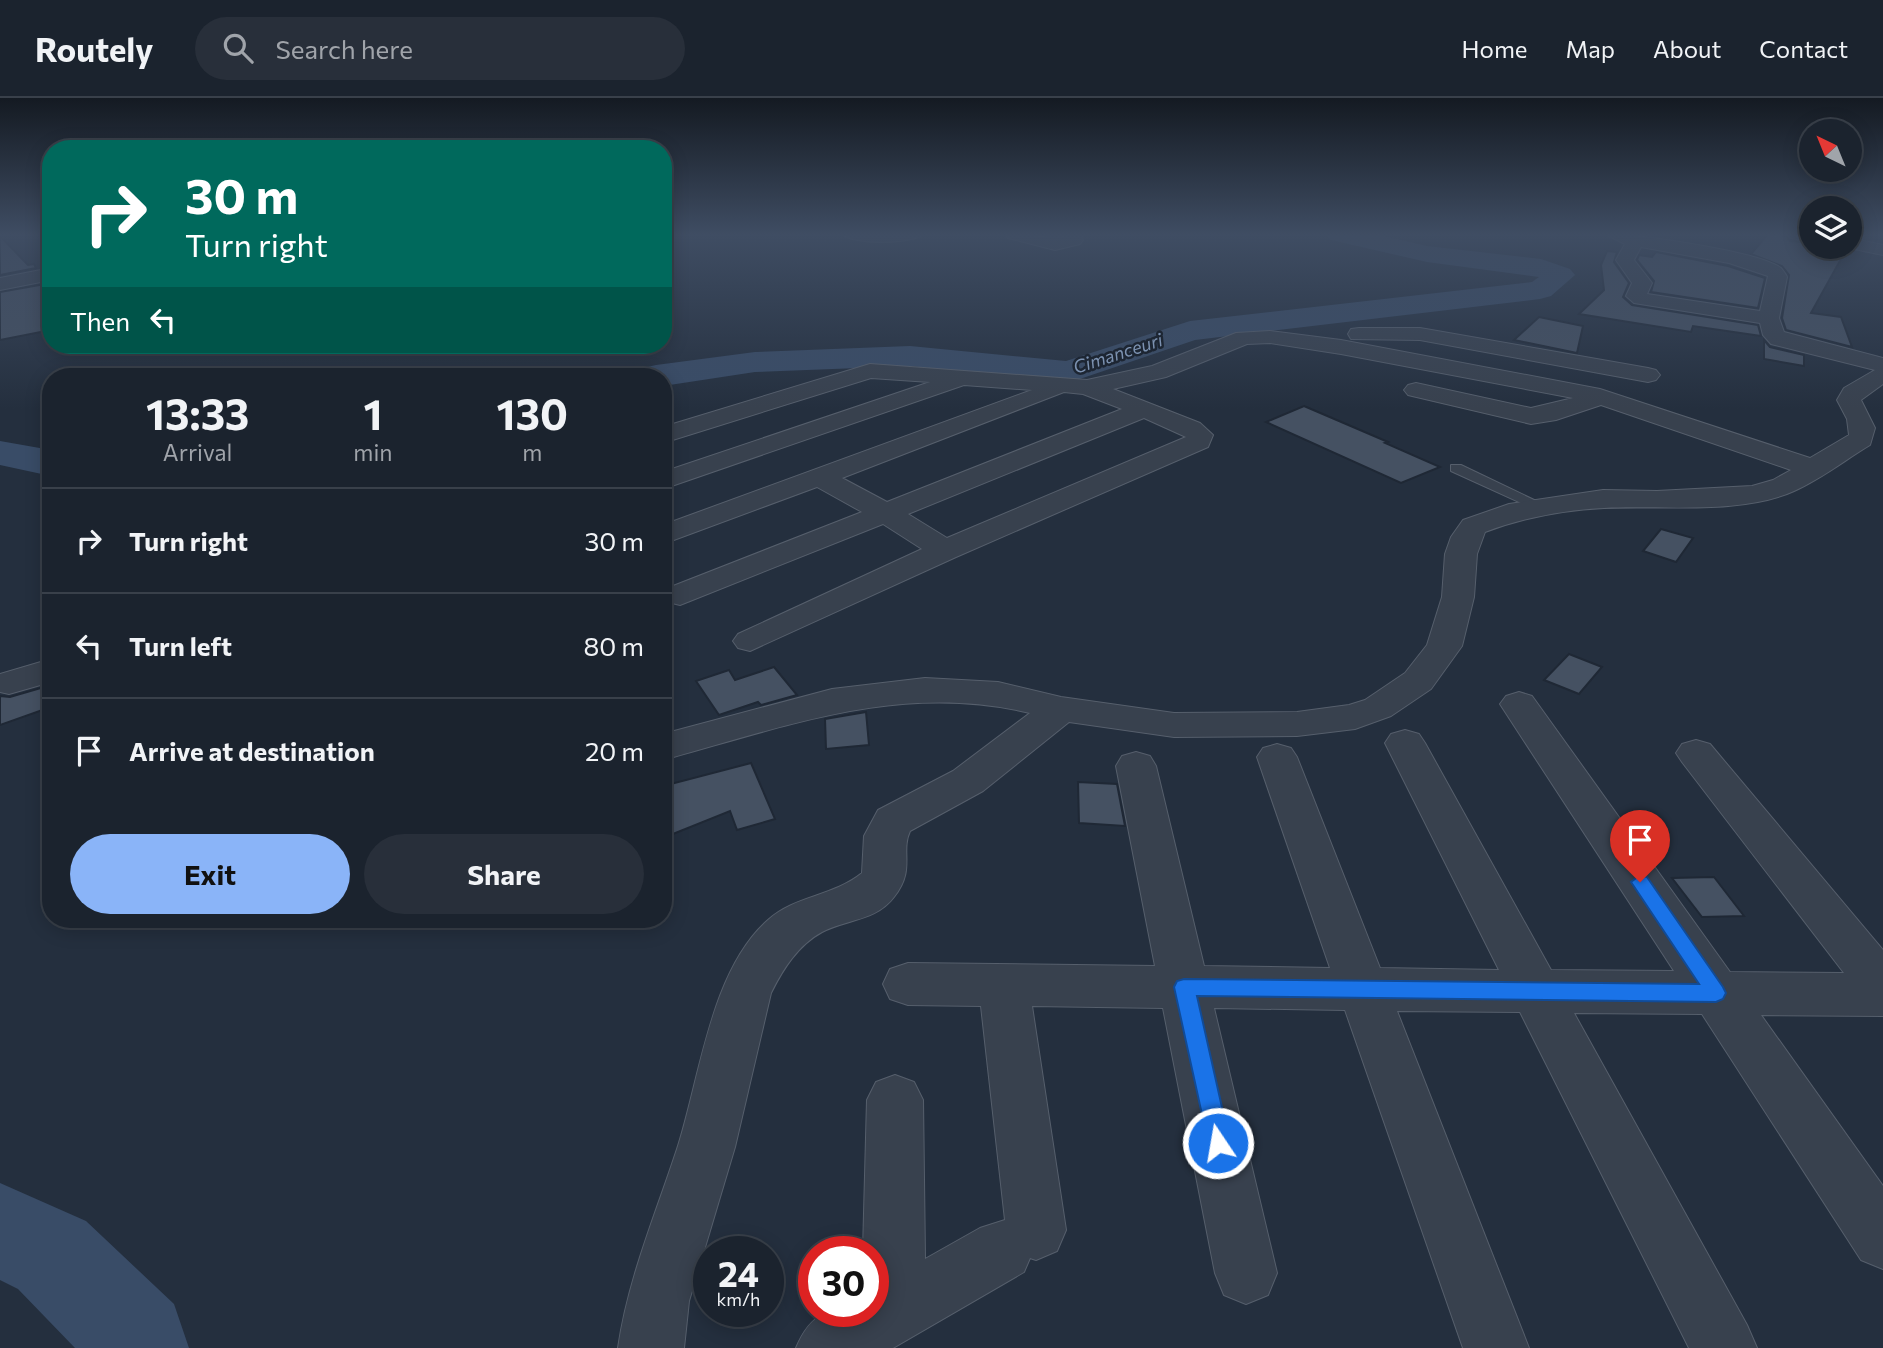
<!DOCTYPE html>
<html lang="en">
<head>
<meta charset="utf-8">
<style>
	body { margin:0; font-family:Commissioner,sans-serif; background:#282f3a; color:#f1f3f6; height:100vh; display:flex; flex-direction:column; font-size:26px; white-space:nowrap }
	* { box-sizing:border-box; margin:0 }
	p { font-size:23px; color:#a0a4aa }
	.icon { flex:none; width:38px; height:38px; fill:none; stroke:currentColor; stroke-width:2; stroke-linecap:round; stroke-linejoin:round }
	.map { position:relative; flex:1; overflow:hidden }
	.sheet { position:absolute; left:42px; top:270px; width:630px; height:560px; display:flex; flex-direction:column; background:#1b232e; border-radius:28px; box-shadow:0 4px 18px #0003,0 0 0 2px #39404a }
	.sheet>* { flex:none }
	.top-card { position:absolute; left:42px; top:42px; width:630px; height:214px; border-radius:28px; box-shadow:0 4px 18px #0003,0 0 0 2px #39404a; background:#00695c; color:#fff; overflow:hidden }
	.needle { width:46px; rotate:317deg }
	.buttons { position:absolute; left:1799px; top:21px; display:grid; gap:14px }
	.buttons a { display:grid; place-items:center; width:63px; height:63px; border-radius:50%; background:#1b232e; box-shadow:0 4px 18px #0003,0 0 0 2px #39404a; font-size:35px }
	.speed { position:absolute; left:693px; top:1138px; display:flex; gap:14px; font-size:35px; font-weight:700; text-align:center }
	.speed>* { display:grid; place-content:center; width:91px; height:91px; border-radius:50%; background:#1b232e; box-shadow:0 4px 18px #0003,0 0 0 2px #39404a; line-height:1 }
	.speed small { font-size:18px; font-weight:400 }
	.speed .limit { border:10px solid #d22; background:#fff; color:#111 }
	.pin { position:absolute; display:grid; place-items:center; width:60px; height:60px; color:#fff; margin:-72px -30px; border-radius:50% 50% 50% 0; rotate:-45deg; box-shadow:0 0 7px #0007 }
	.pin .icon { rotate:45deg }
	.me { position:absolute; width:77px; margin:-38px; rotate:348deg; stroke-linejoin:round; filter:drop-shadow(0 0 5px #0008) }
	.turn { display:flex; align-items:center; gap:24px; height:147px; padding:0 28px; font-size:32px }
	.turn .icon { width:91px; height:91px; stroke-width:2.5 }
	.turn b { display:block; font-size:49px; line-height:60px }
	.then { display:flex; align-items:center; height:66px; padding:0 28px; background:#0003; gap:14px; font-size:26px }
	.eta { display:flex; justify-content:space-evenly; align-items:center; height:119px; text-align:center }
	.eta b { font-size:42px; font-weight:700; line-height:49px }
	.action { display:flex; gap:14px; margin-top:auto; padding:14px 28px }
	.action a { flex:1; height:80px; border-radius:42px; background:#8ab4f8; color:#111; font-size:28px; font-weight:700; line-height:80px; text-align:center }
	.action a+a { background:#282f3a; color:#f1f3f6 }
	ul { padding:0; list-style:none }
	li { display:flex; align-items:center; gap:21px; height:105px; padding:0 28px; border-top:2px solid #39404a }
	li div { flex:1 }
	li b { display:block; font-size:26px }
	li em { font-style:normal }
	header { display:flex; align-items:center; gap:42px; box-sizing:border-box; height:98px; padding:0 35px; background:#1b232e; border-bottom:2px solid #39404a }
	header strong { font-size:33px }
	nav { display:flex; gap:38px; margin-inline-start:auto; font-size:24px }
	.search { width:490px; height:63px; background:#282f3a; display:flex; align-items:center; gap:18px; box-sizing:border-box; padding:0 24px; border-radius:38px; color:#a0a4aa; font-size:26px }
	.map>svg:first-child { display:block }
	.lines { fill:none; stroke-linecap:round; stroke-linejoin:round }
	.river { fill:#394c67; fill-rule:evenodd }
	.building { fill:#455162; stroke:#1f2835; stroke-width:2 }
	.lane-casing { stroke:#565f6c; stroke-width:2 }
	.street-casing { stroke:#565f6c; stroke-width:2 }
	.lane { fill:#38414e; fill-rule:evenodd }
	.street { fill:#38414e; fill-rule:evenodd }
	.route { fill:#1a73e8; stroke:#114b97; stroke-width:2 }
	.labels { text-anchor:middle; stroke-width:5; stroke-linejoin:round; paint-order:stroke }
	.far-water-label { font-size:18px; font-style:italic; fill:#7c92b1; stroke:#1d2633 }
</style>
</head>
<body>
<header>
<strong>Routely</strong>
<div class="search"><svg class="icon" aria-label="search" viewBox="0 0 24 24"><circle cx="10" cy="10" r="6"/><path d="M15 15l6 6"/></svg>Search here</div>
<nav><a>Home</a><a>Map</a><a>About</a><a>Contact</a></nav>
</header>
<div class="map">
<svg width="1883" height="1250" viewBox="0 0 1883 1250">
	<rect width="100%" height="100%" fill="#242f3e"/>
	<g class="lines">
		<path class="river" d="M1327 136H1376L1427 148 1541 161 1570 171 1575 177 1551 198 1540 201 1195 242 1068 285 910 268 755 274 663 288V278H638L643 270 656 267 755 254 910 248 1066 263 1190 223 1532 184 1539 179 1427 164 1331 142Z
			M0 343 51 352V378L0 367Z
			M0 1085 86 1123 174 1206 189 1250H75L18 1191 0 1182Z"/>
	</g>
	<path class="building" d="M1768 136 1786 138 1790 143 1811 145V149H1841L1846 152 1811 215 1841 219 1852 249 1786 232 1782 220 1789 177 1782 168 1751 156Z
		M0 138 28 167 34 166 36 170 0 177Z
		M1607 153 1617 154 1614 164 1629 185 1623 199 1632 207 1758 227 1761 238 1693 228 1691 234 1579 216 1604 192 1601 167Z
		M1656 154 1728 168 1765 180 1758 210 1651 194 1654 183 1637 162 1639 157 1652 159Z
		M45 186 51 198V232L0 242V194Z
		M1539 219 1583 228 1577 255 1514 242Z
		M1764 242 1770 249 1804 257V268L1764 261Z
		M1304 308 1388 344 1385 345 1440 369 1401 385 1266 324Z
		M1661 431 1693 440 1676 464 1643 453Z
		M1569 556 1602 569 1579 596 1544 582Z
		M774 569 797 597 761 607 758 604 719 617 696 583 729 572 735 582Z
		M51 587V609L0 627V598L10 599Z
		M866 614 869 647 826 651 825 621Z
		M751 665 775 721 737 732 730 713 663 740V688Z
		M1078 684 1117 686 1125 728 1079 725Z
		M1714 779 1744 818 1702 819 1672 780Z"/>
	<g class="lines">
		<g class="lane-casing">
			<path id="lane" d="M1451 367H1461L1553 411 1546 415 1541 414 1451 373Z"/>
		</g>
		<g class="street-casing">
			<path id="street" d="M843 136H923C913 146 853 147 843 136Z
				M1006 136C1022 136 1052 142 1064 139L1063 136H1080L1083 142 1080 146 1055 152 1008 140Z
				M1605 136C1636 136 1758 153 1781 170 1782 171 1787 178 1787 179L1779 220 1784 234 1883 260V286L1861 302 1875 330 1870 347C1845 362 1821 381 1794 393 1742 417 1660 407 1604 410 1564 412 1522 420 1485 434L1477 456 1474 499 1462 548 1431 591 1391 618 1355 631 1297 638 1174 639 1069 624 983 693 910 733C900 755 916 771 894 799 876 823 847 821 822 834 798 847 783 871 771 895L735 1049 689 1203 684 1250H618C628 1181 655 1118 677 1051 700 981 710 873 768 822 796 797 832 799 862 775L864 738 878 712 953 673 1030 615C901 584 787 628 663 662V636L832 591 925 580 998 584 1061 599 1174 615 1297 614 1349 607 1365 602 1405 575 1427 547 1442 499 1445 456 1451 439 1463 422 1509 406 1603 392 1657 393 1752 388 1773 382 1791 372 1601 307 1556 322 1531 326 1408 297 1404 292 1408 287 1416 285 1531 310 1573 300 1341 256 1270 245 1247 246 1166 279 1113 291 1200 325 1213 337 1208 349 956 459 750 553 738 550 733 543 738 536 922 451 883 426 680 507 668 504 664 497 668 490 862 414 817 389 663 446V427L1032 292 964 287 663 391V374L930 284 871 280 663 345V329L870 266 1087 282 1152 268 1236 235 1270 233 1341 242 1600 291 1810 360 1849 337 1847 321 1837 302 1844 290 1875 272 1771 246 1763 237 1760 225 1634 205 1626 198 1632 185 1616 162 1625 146ZM1641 149 1729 165 1768 178 1760 213 1647 196 1652 185 1634 162ZM1064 294 1083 296 1122 311 887 404 842 380ZM1144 320 1186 339 947 440 908 416Z
				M1788 136H1811V143L1790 140Z
				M1850 140 1883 147V157L1844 149H1850Z
				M51 170V182L0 192V180Z
				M1359 230H1420L1648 270 1656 272 1660 277 1656 282 1648 284 1420 242 1351 241 1348 236 1351 231Z
				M51 561V584L9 596 0 594V576Z
				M1519 594 1532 598 1730 874 1844 875 1682 664 1676 655 1682 646 1696 642 1710 646 1883 852V918L1761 917 1883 1088V1171L1861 1162 1702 916 1574 915 1747 1227 1757 1250H1689L1520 914 1397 913 1529 1250H1463L1345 912 1214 910 1277 1175 1268 1197 1246 1206 1224 1197 1215 1175 1163 910 1032 908 1066 1132 1057 1153 1036 1162 1030 1160 1024 1174 893 1250H796C814 1208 832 1213 873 1213V1153H863L867 1002 876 984 895 977 914 984 923 1002 925 1161 980 1130 1005 1122 981 908 908 907 890 901 883 886 890 871 908 865 1155 868 1116 668 1122 658 1136 654 1150 658 1156 668 1204 868 1330 870 1257 659 1263 650 1277 646 1291 650 1297 659 1380 870 1499 872 1385 645 1391 636 1405 632 1419 636 1425 645 1551 872 1674 873 1500 606 1506 598Z"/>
		</g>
		<use href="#lane" class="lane"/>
		<use href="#street" class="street"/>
	</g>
	<linearGradient id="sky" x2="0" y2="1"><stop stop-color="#141a22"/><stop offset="0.44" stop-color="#3f4d63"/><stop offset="1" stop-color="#3f4d63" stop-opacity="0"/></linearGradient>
	<rect width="1883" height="311" fill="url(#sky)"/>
	<path class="route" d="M1640 777 1647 779 1723 889 1726 895 1723 901 1716 904 1197 898 1230 1045 1227 1053 1218 1056 1210 1053 1174 889 1177 883 1184 881 1699 886 1631 784Z"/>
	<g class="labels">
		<g class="far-water-label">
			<text transform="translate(1118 256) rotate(-18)" y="6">Cimanceuri</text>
		</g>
	</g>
</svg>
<div class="buttons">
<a><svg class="needle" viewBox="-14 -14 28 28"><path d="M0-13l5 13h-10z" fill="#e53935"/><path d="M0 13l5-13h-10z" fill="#a0a4aa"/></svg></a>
<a><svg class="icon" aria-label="layers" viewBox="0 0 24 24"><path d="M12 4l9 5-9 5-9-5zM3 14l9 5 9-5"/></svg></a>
</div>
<div class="speed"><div>24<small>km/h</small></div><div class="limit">30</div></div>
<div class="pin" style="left:1640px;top:784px;background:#d93025"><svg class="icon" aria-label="arrive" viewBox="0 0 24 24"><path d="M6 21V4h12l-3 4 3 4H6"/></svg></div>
<svg class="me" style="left:1218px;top:1045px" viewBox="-20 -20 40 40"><circle r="17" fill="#1a73e8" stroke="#fff" stroke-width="3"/><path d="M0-11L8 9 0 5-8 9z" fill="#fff"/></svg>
<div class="top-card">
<div class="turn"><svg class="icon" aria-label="right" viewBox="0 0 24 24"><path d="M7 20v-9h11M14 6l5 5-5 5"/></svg><div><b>30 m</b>Turn right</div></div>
<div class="then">Then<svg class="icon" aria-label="left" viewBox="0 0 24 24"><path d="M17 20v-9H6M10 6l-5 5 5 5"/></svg></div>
</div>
<section class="sheet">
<div class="eta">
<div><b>13:33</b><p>Arrival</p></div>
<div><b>1</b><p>min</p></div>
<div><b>130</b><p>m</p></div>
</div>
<ul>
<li><svg class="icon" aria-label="right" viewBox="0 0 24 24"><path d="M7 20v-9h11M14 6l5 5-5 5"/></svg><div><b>Turn right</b></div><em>30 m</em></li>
<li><svg class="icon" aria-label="left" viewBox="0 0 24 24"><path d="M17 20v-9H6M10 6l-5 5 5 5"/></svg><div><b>Turn left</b></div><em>80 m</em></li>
<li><svg class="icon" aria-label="arrive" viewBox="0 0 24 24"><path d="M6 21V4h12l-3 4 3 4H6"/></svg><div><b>Arrive at destination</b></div><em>20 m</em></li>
</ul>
<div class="action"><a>Exit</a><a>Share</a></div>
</section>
</div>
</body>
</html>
